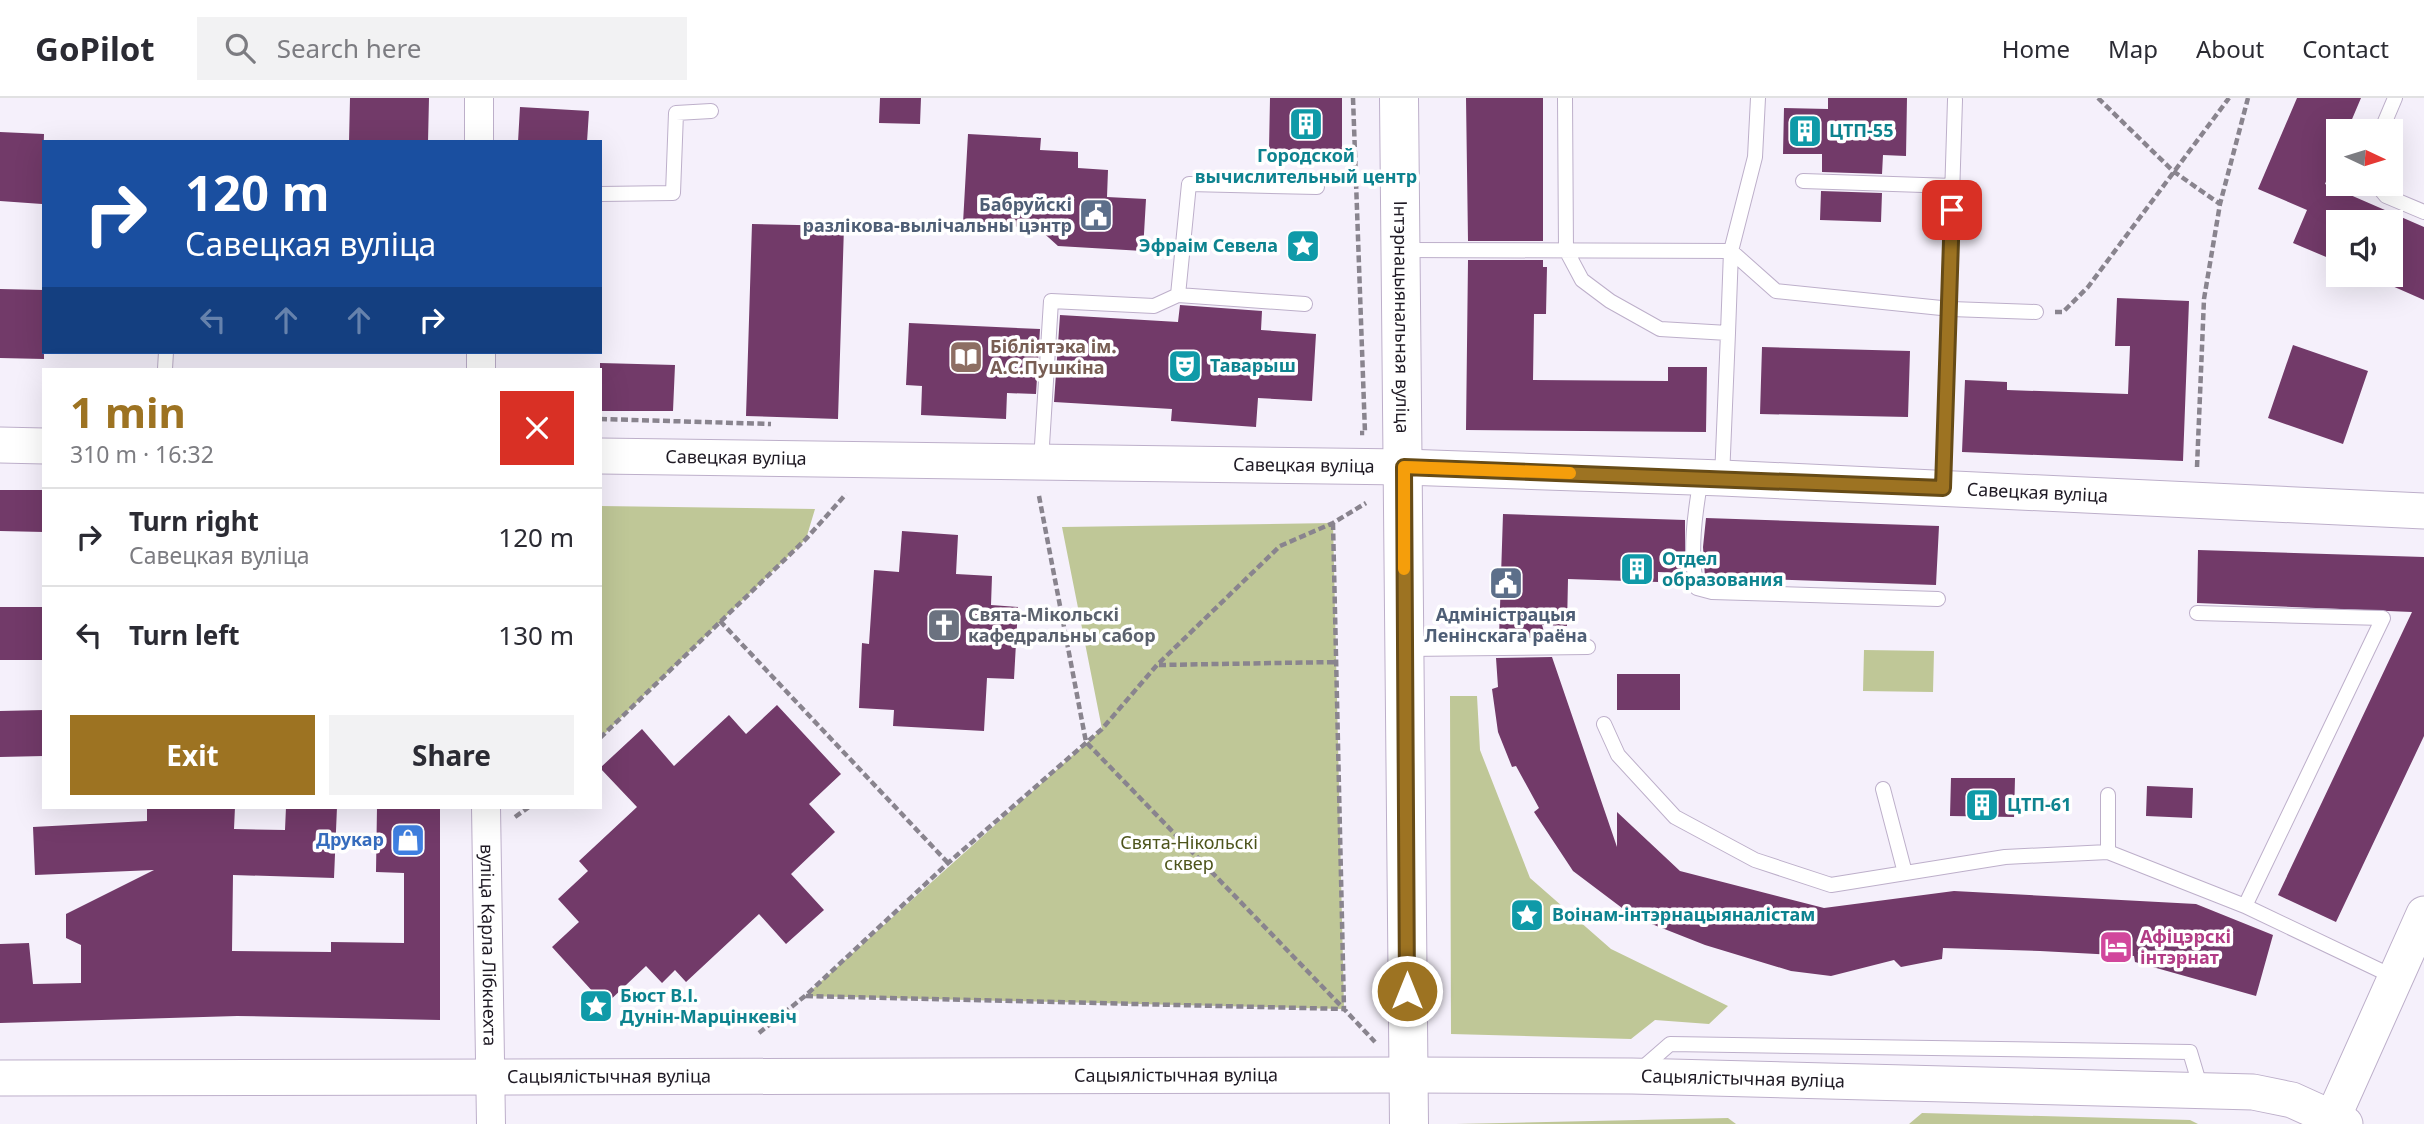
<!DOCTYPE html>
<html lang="en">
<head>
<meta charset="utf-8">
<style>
	body { margin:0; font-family:"Noto Sans",sans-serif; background:#f2f2f3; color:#2b2b33; height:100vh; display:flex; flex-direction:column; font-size:26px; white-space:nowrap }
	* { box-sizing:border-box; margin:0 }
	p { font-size:23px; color:#7c7c81 }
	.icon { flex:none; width:38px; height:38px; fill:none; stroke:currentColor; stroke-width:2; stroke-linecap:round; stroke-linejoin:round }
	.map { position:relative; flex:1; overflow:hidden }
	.panel { position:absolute; left:42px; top:270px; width:560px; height:441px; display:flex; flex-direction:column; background:#fff; border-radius:0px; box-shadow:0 7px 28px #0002 }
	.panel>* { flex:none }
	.top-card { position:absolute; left:42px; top:42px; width:560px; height:214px; border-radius:0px; box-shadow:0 7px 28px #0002; background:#1a4fa0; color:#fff; overflow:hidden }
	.needle { width:46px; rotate:94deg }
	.tools { position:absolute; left:2326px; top:21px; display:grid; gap:14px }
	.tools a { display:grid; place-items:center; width:77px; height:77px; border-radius:0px; background:#fff; box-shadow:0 7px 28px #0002; font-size:35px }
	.pin { position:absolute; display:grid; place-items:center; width:60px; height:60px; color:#fff; margin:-30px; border-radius:14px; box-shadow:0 4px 10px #0006 }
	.me { position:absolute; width:77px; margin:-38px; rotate:0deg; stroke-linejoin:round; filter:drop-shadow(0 0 5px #0008) }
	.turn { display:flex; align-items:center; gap:24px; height:147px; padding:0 28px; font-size:32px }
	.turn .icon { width:91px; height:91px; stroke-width:2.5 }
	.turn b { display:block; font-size:49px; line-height:60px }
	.lanes { display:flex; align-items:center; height:66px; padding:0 28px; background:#0003; justify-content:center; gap:35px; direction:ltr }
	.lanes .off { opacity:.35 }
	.round { display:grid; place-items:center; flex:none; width:74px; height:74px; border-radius:0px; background:#f2f2f3 }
	.headline { display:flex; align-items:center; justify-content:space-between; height:119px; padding:0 28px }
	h1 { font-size:42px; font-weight:700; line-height:52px; color:#9d7322 }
	.button { display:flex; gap:14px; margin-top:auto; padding:14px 28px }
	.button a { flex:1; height:80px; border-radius:0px; background:#9d7322; color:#fff; font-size:28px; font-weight:700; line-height:80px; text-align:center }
	.button a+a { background:#f2f2f3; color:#2b2b33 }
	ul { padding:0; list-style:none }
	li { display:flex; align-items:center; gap:21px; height:98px; padding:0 28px; border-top:2px solid #e1e1e2 }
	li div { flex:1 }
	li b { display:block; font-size:26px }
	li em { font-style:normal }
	header { display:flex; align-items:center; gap:42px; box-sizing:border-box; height:98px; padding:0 35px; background:#fff; border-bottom:2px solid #e1e1e2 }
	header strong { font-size:33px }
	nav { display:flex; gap:38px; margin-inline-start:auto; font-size:24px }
	.search { width:490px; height:63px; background:#f2f2f3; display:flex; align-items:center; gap:18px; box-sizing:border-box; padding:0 24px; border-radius:0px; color:#7c7c81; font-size:26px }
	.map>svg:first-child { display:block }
	.green { fill:#bfc797 }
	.building { fill:#723a69 }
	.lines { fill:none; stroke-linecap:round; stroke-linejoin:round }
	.service-casing { stroke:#bdafca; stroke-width:16 }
	.minor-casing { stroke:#bdafca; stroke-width:30 }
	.tertiary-casing { stroke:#bdafca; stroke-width:37 }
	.secondary-casing { stroke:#bdafca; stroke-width:40 }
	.path { stroke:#89848e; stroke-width:4.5; stroke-dasharray:7 3.5; stroke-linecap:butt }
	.service { stroke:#fff; stroke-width:14 }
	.minor { stroke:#fff; stroke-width:28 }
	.tertiary { stroke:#fff; stroke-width:35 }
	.secondary { stroke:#fff; stroke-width:38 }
	.route-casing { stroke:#664b16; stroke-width:18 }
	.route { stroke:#9d7322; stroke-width:12 }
	.slow { stroke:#f59e0b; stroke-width:12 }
	.labels { text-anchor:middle; stroke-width:7; stroke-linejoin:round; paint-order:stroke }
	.culture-label { font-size:18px; font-weight:bold; fill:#0d838f; stroke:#fff; text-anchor:start }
	.service-label { font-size:18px; font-weight:bold; fill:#4e5e75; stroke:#fff; text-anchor:end }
	.street-label { font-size:18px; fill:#1f1a24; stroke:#fff }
	.education-label { font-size:18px; font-weight:bold; fill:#785e54; stroke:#fff; text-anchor:start }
	.worship-label { font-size:18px; font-weight:bold; fill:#5b616d; stroke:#fff; text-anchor:start }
	.shop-label { font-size:18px; font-weight:bold; fill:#366cbe; stroke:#fff; text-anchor:end }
	.park-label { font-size:18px; fill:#4d541b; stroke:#fff }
	.hotel-label { font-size:18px; font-weight:bold; fill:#b23c85; stroke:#fff; text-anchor:start }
</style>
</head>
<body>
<header>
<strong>GoPilot</strong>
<div class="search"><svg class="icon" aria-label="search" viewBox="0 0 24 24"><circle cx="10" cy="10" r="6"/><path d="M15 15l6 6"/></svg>Search here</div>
<nav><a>Home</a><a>Map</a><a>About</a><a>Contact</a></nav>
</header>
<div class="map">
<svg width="2424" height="1026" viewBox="0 0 2424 1026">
	<rect width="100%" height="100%" fill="#f5f0fb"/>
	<path class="green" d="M600 408 815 411 806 441 600 640Z
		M1333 425 1344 911 805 898 1102 631 1062 429Z
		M1864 552 1934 553 1933 594 1863 593Z
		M1450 598H1477L1480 652 1530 780 1611 851 1728 908 1709 926 1655 922 1631 941 1451 936Z
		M1922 1015 2190 1022 2198 1026H1909Z
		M1728 1020 1736 1026H1456Z"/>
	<path class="building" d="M350 0H429L428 44H349Z
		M880 0H921L920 26 879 25Z
		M1270 0H1342V52H1269Z
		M1466 0H1543V143H1468Z
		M1828 0H1907L1906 58 1883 57 1882 76 1822 74V56H1783L1784 10 1828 11Z
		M2297 0H2361L2347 33H2338V54L2325 86 2424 129V202L2390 187V124H2338V164L2293 145 2307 112 2258 91Z
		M520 9 589 13 587 44H518Z
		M0 34 44 36 42 106 0 103Z
		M968 36 1041 40 1040 52 1078 54V70L1108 72 1107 99 1146 101 1143 153 1058 148 1038 130 963 125Z
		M1821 93 1882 95 1881 124 1820 122Z
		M752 126 844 128 838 321 746 318Z
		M1468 162H1543V169H1547L1546 216H1534L1533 282 1668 283V269H1707L1706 334 1466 332Z
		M0 191 44 192V261L0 260Z
		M2117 200 2189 203 2183 363 1962 354 1965 282 2007 284V292L2128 296 2130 248H2115Z
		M1180 207 1262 213 1261 232 1316 236 1312 303 1258 300 1256 329 1171 323 1172 311 1054 304 1060 217 1178 224Z
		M909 225 1040 231 1036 296 1007 295 1006 321 921 317 922 288 906 287Z
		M2293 247 2368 273 2343 346 2268 320Z
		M1762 249 1910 253 1908 319 1760 316Z
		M600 265 675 267 673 313H600Z
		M0 392H44V434L0 433Z
		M1503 416 1685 422V475L1658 474V484L1568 481 1567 528 1542 527 1546 540H1499Z
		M1706 420 1939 428 1936 487 1705 479 1703 449Z
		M902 433 958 437 956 476 992 478 991 507 1018 509 1014 581 987 580 984 633 893 628 894 612 859 610 862 545 869 546 874 472 899 474Z
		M2198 452 2424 459V638L2336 824 2278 797 2412 514 2197 505Z
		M0 509H44V562H0Z
		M1552 559 1617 749V714L1680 773 1824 810 1954 793 2196 806 2273 837 2256 898 2135 864 2134 858 2040 853 1943 850 1942 861 1901 869 1894 862 1831 878 1791 873 1705 847 1634 819 1573 773 1534 714 1539 710 1516 668 1512 669 1498 634 1492 591 1498 589 1496 560Z
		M1617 576H1680V612H1617Z
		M777 607 841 676 809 706 835 734 791 776 824 812 786 846 759 816 686 884 675 872 662 885 646 868 605 907 552 849 579 824 558 801 588 773 579 763 637 709 600 670 642 631 674 668 729 617 746 636Z
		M44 612V658L0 659V613Z
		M1951 680H2015L2014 719 1950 718Z
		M2147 688 2193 690 2192 720 2146 718Z
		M147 709H235L234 731 285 732 286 709H337L334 780 233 777 232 853 331 854V844L404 845V775L376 774 377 709H440V922L237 918 0 925V846L29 845 33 886 81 885V847L66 840V816L154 772 35 777 33 729 147 723Z"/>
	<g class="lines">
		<g class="service-casing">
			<path id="service" d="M1565 0 1566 152 1582 182 1610 203 1660 231 1728 235 1722 380
				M2381 33 2395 0
				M1803 83 1953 88
				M2376 86 2386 98 2424 114
				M600 96 673 95 676 15 711 13
				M1403 152 1731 153 1776 193 1951 211 2036 214
				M1178 197 1189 86 1317 89
				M1728 235 1731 153 1755 59 1758 0
				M165 271 166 254
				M1041 363 1051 203 1154 208 1178 197 1305 206
				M1701 380C1695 414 1689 455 1697 490L1712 494 1938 501
				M1943 390 1955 2
				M2197 515 2383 520 2245 808
				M1406 551 1588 549
				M1604 626 1618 657 1675 719 1755 762 1831 787 2005 759 2108 754 2245 808 2394 879
				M1883 691 1905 775
				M2108 754V697
				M1639 973 1670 946 2190 954 2201 991"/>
		</g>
		<g class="minor-casing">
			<g id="minor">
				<path d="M479 0V44"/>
				<path d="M481 254V271"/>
				<path id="s1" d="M486 709 491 1026"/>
			</g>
		</g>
		<g class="tertiary-casing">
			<g id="tertiary">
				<path d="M0 347 44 348"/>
				<path id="s2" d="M600 358 1404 369 1722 380 2424 413"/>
				<path id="s3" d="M0 980 1408 977 1632 978 2253 994 2292 1002 2345 1026"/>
				<path d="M2330 1026 2424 816"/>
			</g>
		</g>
		<g class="secondary-casing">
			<g id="secondary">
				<path id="s4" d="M1399 0 1409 1026"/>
			</g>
		</g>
		<path class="path" d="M1353 0 1365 335H1360
			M2098 0 2173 73 2220 106
			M2055 214H2063L2088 189 2229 0
			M600 321 771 326
			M2197 369 2204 201 2220 106 2248 0
			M1039 398 1086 644 1344 911
			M1333 425 1344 911 1375 944
			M720 523 948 765
			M1159 567 1336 564
			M600 640 806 441 846 396
			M515 719 529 709
			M806 898 1343 911
			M759 935 805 898 948 765 1102 631 1157 567 1280 448 1333 425 1366 405"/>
		<use href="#service" class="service"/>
		<use href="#minor" class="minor"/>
		<use href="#tertiary" class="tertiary"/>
		<use href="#secondary" class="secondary"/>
	</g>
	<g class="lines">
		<g class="route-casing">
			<path id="route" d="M1407 893 1404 369 1943 390 1952 112"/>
		</g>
		<use href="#route" class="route"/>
		<path class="slow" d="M1404 471V369L1570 375"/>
	</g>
	<defs>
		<g id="building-square" transform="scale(1.75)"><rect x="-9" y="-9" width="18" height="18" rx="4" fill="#0f9aa8" stroke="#fff"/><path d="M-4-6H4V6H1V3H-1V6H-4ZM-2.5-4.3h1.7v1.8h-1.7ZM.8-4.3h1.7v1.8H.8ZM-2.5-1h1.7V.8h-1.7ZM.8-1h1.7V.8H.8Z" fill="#fff"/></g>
		<g id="civic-square" transform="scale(1.75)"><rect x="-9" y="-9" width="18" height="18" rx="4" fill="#5c6f8a" stroke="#fff"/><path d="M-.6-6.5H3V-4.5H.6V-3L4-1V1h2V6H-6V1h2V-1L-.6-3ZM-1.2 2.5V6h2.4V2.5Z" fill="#fff"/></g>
		<g id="sight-square" transform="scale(1.75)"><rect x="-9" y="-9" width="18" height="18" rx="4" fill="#0f9aa8" stroke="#fff"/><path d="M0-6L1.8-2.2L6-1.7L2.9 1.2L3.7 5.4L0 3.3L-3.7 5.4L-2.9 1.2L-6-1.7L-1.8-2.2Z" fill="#fff"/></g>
		<g id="library-square" transform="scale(1.75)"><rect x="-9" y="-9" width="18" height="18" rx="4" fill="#8d6e63" stroke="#fff"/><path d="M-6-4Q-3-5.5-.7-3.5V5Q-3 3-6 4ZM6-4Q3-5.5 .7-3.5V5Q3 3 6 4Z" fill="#fff"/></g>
		<g id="theatre-square" transform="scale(1.75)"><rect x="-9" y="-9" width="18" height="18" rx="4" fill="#0f9aa8" stroke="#fff"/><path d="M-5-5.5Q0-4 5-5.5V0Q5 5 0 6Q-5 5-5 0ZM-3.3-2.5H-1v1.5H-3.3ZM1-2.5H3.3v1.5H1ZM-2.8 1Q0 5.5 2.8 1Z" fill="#fff"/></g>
		<g id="church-square" transform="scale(1.75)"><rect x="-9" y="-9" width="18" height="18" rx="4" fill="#6b7280" stroke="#fff"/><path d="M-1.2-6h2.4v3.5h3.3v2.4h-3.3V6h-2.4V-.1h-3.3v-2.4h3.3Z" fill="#fff"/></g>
		<g id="shop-square" transform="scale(1.75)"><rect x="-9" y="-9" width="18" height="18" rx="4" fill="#3f7fe0" stroke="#fff"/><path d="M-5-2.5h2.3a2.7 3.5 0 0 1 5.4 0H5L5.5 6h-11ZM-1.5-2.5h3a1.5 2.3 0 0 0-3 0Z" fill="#fff"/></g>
		<g id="hotel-square" transform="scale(1.75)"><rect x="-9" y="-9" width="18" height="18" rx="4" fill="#d1479c" stroke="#fff"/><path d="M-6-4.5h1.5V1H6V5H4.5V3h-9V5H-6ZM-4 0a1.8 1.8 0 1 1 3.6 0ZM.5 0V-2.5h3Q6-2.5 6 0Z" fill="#fff"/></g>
	</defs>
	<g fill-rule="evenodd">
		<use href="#building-square" x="1306" y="26"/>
		<use href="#building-square" x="1805" y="33"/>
		<use href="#civic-square" x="1096" y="117"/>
		<use href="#sight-square" x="1303" y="148"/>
		<use href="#library-square" x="966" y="259"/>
		<use href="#theatre-square" x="1185" y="268"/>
		<use href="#building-square" x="1637" y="471"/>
		<use href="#civic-square" x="1506" y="485"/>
		<use href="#church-square" x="944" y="527"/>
		<use href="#building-square" x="1982" y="707"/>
		<use href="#shop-square" x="408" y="742"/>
		<use href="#sight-square" x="1527" y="817"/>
		<use href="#hotel-square" x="2116" y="849"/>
		<use href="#sight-square" x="596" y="908"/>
	</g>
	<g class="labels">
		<g class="culture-label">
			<text x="1829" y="39">ЦТП-55</text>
			<text x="1306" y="64" text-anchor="middle">Городской<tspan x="1306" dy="21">вычислительный центр</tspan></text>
			<text x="1278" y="154" text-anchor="end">Эфраім Севела</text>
			<text x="1210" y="274">Таварыш</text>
			<text x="1662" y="467">Отдел<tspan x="1662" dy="21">образования</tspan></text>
			<text x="2007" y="713">ЦТП-61</text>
			<text x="1552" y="823">Воінам-інтэрнацыяналістам</text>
			<text x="620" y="904">Бюст В.І.<tspan x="620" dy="21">Дунін-Марцінкевіч</tspan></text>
		</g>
		<g class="service-label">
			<text x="1072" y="113">Бабруйскі<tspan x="1072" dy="21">разлікова-вылічальны цэнтр</tspan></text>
			<text x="1506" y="523" text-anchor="middle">Адміністрацыя<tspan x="1506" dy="21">Ленінскага раёна</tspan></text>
		</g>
		<g class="street-label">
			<text dy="6" stroke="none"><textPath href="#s4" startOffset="219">Інтэрнацыянальная вуліца</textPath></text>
			<text dy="6" stroke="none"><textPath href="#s2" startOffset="136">Савецкая вуліца</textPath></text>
			<text dy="6" stroke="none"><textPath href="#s2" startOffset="704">Савецкая вуліца</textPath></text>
			<text dy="6" stroke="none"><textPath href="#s2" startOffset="1438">Савецкая вуліца</textPath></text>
			<text dy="6" stroke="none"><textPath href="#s1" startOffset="138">вуліца Карла Лібкнехта</textPath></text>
			<text dy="6" stroke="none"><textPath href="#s3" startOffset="1176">Сацыялістычная вуліца</textPath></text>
			<text dy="6" stroke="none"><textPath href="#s3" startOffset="609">Сацыялістычная вуліца</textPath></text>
			<text dy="6" stroke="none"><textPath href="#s3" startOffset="1743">Сацыялістычная вуліца</textPath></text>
		</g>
		<g class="education-label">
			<text x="990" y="255">Бібліятэка ім.<tspan x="990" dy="21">А.С.Пушкіна</tspan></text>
		</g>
		<g class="worship-label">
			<text x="968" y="523">Свята-Мікольскі<tspan x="968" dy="21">кафедральны сабор</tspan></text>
		</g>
		<g class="shop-label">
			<text x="384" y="748">Друкар</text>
		</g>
		<g class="park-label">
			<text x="1189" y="751">Свята-Нікольскі<tspan x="1189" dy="21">сквер</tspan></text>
		</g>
		<g class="hotel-label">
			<text x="2140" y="845">Афіцэрскі<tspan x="2140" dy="21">інтэрнат</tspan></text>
		</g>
	</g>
</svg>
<div class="tools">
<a><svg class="needle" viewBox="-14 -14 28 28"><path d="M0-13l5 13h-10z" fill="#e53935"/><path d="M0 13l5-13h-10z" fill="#7c7c81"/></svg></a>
<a><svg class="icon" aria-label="sound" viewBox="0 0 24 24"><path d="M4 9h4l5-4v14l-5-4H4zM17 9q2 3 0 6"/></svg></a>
</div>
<div class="pin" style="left:1952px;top:112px;background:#d93025"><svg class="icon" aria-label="arrive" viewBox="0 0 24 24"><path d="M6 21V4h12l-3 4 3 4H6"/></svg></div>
<svg class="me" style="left:1407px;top:893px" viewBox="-20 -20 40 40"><circle r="17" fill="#9d7322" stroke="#fff" stroke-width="3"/><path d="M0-11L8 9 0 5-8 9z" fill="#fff"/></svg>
<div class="top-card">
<div class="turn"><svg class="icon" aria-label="right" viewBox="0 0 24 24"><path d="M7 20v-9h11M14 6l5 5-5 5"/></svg><div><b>120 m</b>Савецкая вуліца</div></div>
<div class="lanes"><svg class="icon off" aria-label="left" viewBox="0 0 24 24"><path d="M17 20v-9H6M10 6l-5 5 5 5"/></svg><svg class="icon off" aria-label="ahead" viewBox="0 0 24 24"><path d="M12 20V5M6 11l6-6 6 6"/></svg><svg class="icon off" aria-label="ahead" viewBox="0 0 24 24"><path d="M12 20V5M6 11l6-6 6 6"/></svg><svg class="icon" aria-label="right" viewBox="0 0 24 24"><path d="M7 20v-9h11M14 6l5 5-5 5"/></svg></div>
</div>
<section class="panel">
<div class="headline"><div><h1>1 min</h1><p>310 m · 16:32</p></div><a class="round" style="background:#d93025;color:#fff"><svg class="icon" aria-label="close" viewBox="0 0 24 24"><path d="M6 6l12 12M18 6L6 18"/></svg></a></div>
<ul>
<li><svg class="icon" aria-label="right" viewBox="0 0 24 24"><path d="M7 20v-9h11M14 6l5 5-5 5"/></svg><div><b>Turn right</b><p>Савецкая вуліца</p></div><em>120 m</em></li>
<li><svg class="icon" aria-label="left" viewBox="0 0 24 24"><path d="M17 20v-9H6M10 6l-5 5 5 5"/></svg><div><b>Turn left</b></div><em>130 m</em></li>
</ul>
<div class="button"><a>Exit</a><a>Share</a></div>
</section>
</div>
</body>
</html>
